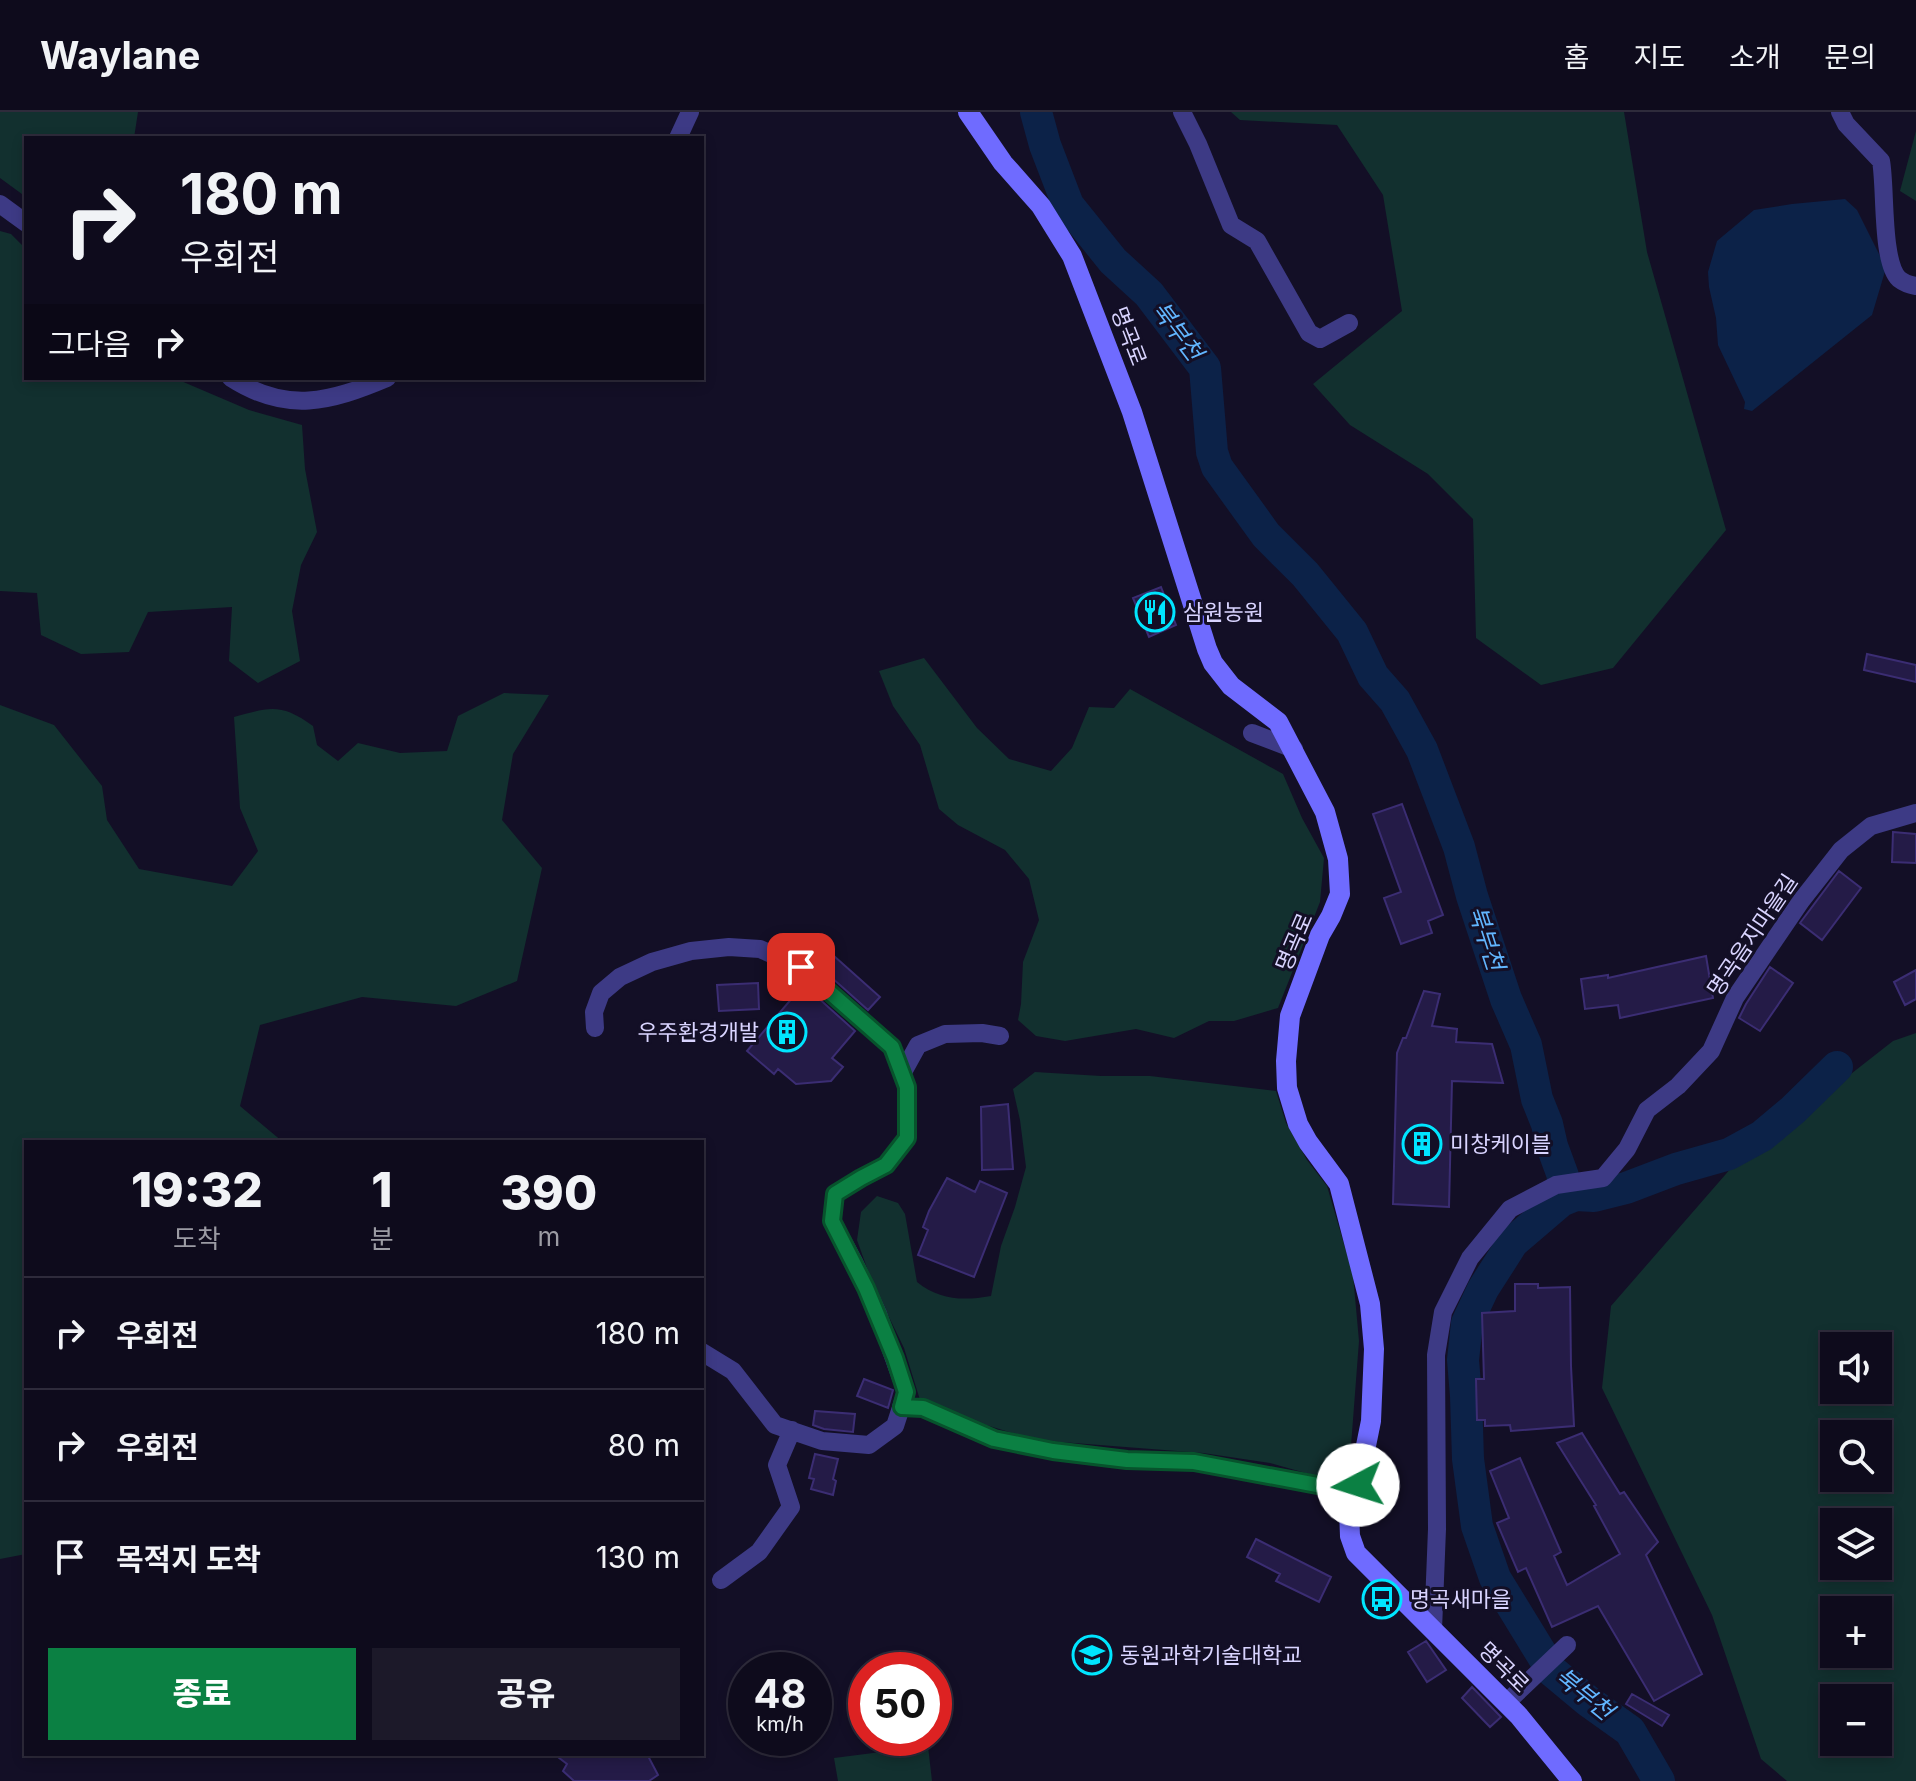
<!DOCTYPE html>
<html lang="ko">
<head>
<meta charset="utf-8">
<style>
	body { margin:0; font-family:Inter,"Noto Sans KR",sans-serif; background:#1c1929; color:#f1f3f6; height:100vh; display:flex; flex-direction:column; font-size:30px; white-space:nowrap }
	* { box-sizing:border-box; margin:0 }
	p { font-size:26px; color:#9b9ba3 }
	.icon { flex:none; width:44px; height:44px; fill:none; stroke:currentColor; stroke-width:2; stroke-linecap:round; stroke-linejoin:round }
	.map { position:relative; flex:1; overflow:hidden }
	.side { position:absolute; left:24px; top:1028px; width:680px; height:616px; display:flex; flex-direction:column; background:#0e0b1c; border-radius:0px; box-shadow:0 4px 12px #0003,0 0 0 2px #2e2b3b }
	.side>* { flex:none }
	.hud { position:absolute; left:24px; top:24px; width:680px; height:244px; border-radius:0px; box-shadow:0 4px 12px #0003,0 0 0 2px #2e2b3b; background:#0e0b1c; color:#f1f3f6; overflow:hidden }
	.fabs { position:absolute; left:1820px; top:1220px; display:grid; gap:16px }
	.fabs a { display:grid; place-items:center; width:72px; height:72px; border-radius:0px; background:#0e0b1c; box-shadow:0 4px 12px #0003,0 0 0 2px #2e2b3b; font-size:40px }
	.speed { position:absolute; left:728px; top:1540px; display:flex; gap:16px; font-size:40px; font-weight:700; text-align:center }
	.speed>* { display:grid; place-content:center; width:104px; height:104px; border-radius:50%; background:#0e0b1c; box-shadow:0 4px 12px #0003,0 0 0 2px #2e2b3b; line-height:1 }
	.speed small { font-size:20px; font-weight:400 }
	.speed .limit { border:12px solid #d22; background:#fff; color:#111 }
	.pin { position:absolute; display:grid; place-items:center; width:68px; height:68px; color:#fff; margin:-34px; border-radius:16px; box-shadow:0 4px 12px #0006 }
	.me { position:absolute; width:88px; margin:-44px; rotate:265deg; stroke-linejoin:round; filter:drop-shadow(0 0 6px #0008) }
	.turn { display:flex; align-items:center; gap:28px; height:168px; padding:0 24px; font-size:36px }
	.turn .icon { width:104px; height:104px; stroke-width:2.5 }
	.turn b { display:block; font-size:56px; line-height:68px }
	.then { display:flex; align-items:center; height:76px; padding:0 24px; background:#0003; gap:16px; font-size:30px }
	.eta { display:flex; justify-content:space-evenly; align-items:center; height:136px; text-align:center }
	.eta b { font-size:48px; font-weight:800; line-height:56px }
	.button { display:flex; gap:16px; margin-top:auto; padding:16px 24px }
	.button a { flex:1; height:92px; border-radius:0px; background:#0b8043; color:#fff; font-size:32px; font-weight:800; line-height:92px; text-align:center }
	.button a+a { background:#1c1929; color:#f1f3f6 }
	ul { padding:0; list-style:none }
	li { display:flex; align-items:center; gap:24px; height:112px; padding:0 24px; border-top:2px solid #2e2b3b }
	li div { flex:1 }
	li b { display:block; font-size:30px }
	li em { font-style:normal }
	header { display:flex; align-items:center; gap:48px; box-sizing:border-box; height:112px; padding:0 40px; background:#0e0b1c; border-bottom:2px solid #2e2b3b }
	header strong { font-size:38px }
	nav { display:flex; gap:44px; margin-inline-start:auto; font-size:28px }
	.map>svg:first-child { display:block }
	.green { fill:#12302f; fill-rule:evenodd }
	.water { fill:#0c2248 }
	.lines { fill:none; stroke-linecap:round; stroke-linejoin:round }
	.river { stroke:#0c2248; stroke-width:32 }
	.building { fill:#241b47; stroke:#3b2d73; stroke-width:2 }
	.street { stroke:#3d3a85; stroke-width:18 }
	.secondary { stroke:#6f6bff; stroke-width:20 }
	.route-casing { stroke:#07532c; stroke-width:20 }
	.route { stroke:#0b8043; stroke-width:14 }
	.labels { text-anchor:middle; stroke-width:6; stroke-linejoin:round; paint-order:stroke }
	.street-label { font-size:22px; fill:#d9d4ff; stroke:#130f26 }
	.poi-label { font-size:22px; fill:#d9d4ff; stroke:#130f26; text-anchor:start }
	.water-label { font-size:24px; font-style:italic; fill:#62b6ff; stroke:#130f26 }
</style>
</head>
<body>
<header>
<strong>Waylane</strong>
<nav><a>홈</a><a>지도</a><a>소개</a><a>문의</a></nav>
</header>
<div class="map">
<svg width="1916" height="1669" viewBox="0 0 1916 1669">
	<rect width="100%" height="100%" fill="#130f26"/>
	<path class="green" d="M0 0H138L134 26H26V85L0 66Z
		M1231 0H1624L1647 140 1726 418 1613 556 1541 573 1476 526 1473 407 1428 362 1350 313 1313 272 1402 199 1383 83 1337 13 1240 8Z
		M1916 19V89L1900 79Z
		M0 119 11 122 26 137V266H174L249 298 302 313 305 357 317 420 301 453 292 499 300 549 258 571 229 549 232 495 148 500 129 540 81 542 41 523 37 481 0 479Z
		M924 546 977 616 1009 647 1051 659 1072 636 1089 595 1114 596 1130 577 1283 662 1302 706 1324 746 1320 790 1278 896 1234 909H1209L1174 926 1136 917 1065 929 1036 924 1018 908 1021 892 1023 850 1039 808 1029 767 1005 738 958 713 939 697 920 633 893 594 879 559Z
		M504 581 549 583 513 642 502 708 542 756 517 869 456 894 362 885 260 913 240 994 283 1030H26V1442L0 1447V593L54 613 102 674 107 708 139 757 232 774 258 739 240 696 234 605C270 595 281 591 313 614L317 633 338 649 358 631 400 641 447 639 458 604Z
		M1916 921V1669H1787L1761 1647 1712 1503 1602 1276 1611 1194 1732 1055 1893 929ZM1834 1234H1878V1278H1834ZM1878 1322V1366H1834V1322ZM1834 1410H1878V1454H1834ZM1834 1498H1878V1542H1834ZM1878 1586V1630H1834V1586Z
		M1035 960 1101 964H1150L1276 979 1286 1011 1307 1048 1327 1074 1353 1163 1359 1229 1349 1360 1327 1367 1270 1351 1203 1341 1035 1328 960 1305 920 1288 904 1236 872 1170 857 1128 861 1100 877 1084 898 1091 905 1102 917 1170C939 1188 963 1189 991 1184L1001 1134 1015 1095 1026 1055 1020 1008 1013 977Z
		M928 1634 932 1669H838L834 1646Z"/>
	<path class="water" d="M1845 87 1857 98 1886 156 1872 203 1752 299 1744 297 1745 290 1718 233 1716 206 1709 175 1708 160 1717 129 1754 98 1792 92Z"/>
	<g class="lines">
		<path class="river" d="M1036 0 1045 33 1068 93 1113 149 1149 182 1205 256 1212 340 1217 355 1266 423 1305 462 1352 520 1373 564 1395 589 1422 638 1459 735 1472 784 1506 887 1526 933 1537 987 1547 1012 1552 1034 1563 1064 1561 1089
			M1659 1669 1630 1619 1588 1589 1552 1559 1495 1466 1477 1414 1468 1347 1466 1284 1463 1248 1467 1211 1483 1177 1513 1130 1561 1089 1576 1083 1594 1084 1626 1076 1676 1057 1729 1042 1762 1024 1793 998 1837 955"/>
	</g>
	<path class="building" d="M1161 475 1176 513 1149 525 1133 486Z
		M1867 542 1916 553V570L1864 558Z
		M1402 692 1443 803 1428 809 1432 821 1401 832 1384 786 1401 780 1373 702Z
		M1893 720 1916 722V751L1892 750Z
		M1839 759 1861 776 1822 828 1800 811Z
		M834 844 880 885 868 898 822 857Z
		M1706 844 1713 886 1620 906 1618 893 1585 897 1581 867 1608 863V866Z
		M1770 855 1793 871 1760 919 1739 906 1746 892Z
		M1916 858V887L1905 893 1894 870Z
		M758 871 759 897 719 899 717 873Z
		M806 875 855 919 832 946 843 955 831 969 796 972 778 957 774 962 747 939 799 878 802 881Z
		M1424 879 1440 882 1432 914 1457 917 1456 930 1492 932 1503 971 1452 969 1449 1095 1393 1092 1397 941 1403 926H1406Z
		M1008 992 1013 1057 982 1058 981 995Z
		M947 1066 975 1080 980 1069 1007 1081 974 1165 918 1143 928 1118 923 1115 929 1099Z
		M1515 1172H1538V1176L1570 1175 1571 1254 1574 1314 1511 1319 1510 1313 1485 1314V1308H1477L1476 1267H1484L1482 1201 1515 1199Z
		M864 1267 893 1278 888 1296 857 1284Z
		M815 1299 855 1302 853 1320 824 1317 813 1313Z
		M1582 1321 1620 1382 1624 1380 1658 1430 1646 1443 1702 1562 1654 1589 1598 1494 1552 1515 1526 1456 1518 1460 1497 1411 1509 1406 1490 1359 1520 1346 1561 1440 1554 1444 1567 1473 1620 1442 1594 1394 1596 1393 1557 1331Z
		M815 1342 838 1347 833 1367 836 1369 833 1383 811 1377 814 1367 809 1366Z
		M1256 1427 1331 1465 1319 1490 1276 1469 1280 1462 1247 1445Z
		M1426 1529 1446 1558 1427 1570 1408 1540Z
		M1472 1575 1501 1605 1490 1615 1462 1586Z
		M1632 1582 1669 1603 1662 1614 1626 1592Z
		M554 1642H647L658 1663 649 1669H574L563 1659 567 1652Z"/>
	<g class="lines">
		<path class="street" d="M1182 0 1198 32 1231 113 1257 129 1309 221 1320 227 1349 211
			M1840 0 1846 12 1881 49C1886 75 1881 150 1899 167 1904 171 1910 173 1916 174
			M678 26 690 0
			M0 92 26 111
			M231 266C287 302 330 290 387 266
			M1252 621 1294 637
			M595 916 594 900 601 881 620 865 652 850 691 839 729 835 760 837 801 855 892 935 907 975V1026L886 1053 861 1066 835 1082 832 1109 854 1150 878 1202 906 1280 895 1314 869 1333 822 1329 775 1313 733 1259 702 1240
			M902 962 918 933 945 922 982 921 1000 924
			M902 1295 923 1296 994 1327 1053 1339 1127 1348 1194 1350 1328 1375 1353 1387
			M721 1468 759 1440 791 1395 777 1353 792 1318
			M1433 1518 1437 1417 1436 1243 1443 1200 1470 1146 1510 1097 1556 1073 1603 1066 1627 1037 1647 998 1678 974 1711 939 1735 886 1801 789 1841 738 1871 714 1916 701
			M1506 1591 1567 1533"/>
		<path class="secondary" d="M968 0 1003 51 1041 94 1072 144 1132 300 1207 537 1213 551 1231 574 1278 610 1325 700 1338 747 1340 782 1331 804 1320 823 1290 904 1286 949 1287 976 1298 1012 1308 1030 1339 1072 1370 1192 1374 1237 1371 1309 1358 1373 1349 1398 1350 1424 1356 1441 1519 1604 1572 1669"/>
	</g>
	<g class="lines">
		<g class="route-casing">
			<path id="route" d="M801 855 892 935 907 975V1026L886 1053 861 1066 835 1082 832 1109 866 1176 895 1246 906 1280 902 1295 923 1296 994 1327 1053 1339 1127 1348 1194 1350 1328 1375 1353 1387 1358 1373"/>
		</g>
		<use href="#route" class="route"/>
	</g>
	<defs>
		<g id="restaurant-ring" transform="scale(2)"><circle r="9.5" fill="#130f26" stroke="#00e5ff" stroke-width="1.5"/><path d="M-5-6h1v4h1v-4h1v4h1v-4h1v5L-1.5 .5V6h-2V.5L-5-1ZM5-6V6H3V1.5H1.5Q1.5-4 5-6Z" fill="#00e5ff"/></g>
		<g id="building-ring" transform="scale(2)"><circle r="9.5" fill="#130f26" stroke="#00e5ff" stroke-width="1.5"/><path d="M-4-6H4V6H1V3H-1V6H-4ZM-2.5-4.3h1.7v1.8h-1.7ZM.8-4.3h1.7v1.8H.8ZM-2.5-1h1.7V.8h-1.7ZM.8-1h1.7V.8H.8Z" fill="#00e5ff"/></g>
		<g id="bus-ring" transform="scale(2)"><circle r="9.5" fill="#130f26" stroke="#00e5ff" stroke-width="1.5"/><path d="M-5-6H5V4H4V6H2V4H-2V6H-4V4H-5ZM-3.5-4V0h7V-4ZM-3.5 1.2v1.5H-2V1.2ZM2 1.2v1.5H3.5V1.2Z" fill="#00e5ff"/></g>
		<g id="university-ring" transform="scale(2)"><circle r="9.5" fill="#130f26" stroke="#00e5ff" stroke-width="1.5"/><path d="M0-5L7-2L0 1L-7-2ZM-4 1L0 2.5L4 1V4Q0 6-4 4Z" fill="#00e5ff"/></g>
	</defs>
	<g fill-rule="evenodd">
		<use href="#restaurant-ring" x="1155" y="500"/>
		<use href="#building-ring" x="787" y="920"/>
		<use href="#building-ring" x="1422" y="1032"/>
		<use href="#bus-ring" x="1382" y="1487"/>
		<use href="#university-ring" x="1092" y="1543"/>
	</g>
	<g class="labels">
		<g class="street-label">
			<text transform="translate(1129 224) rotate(69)" y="8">명곡로</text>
			<text transform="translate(1752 823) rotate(-56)" y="8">명곡음지마을길</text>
			<text transform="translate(1294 830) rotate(-67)" y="8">명곡로</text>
			<text transform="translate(1504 1555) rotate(45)" y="8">명곡로</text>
		</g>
		<g class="poi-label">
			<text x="1183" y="508">삼원농원</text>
			<text x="759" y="928" text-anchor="end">우주환경개발</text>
			<text x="1450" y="1040">미창케이블</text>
			<text x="1410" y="1495">명곡새마을</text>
			<text x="1120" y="1551">동원과학기술대학교</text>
		</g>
		<g class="water-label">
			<text transform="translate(1177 219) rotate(53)" y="8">북부천</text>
			<text transform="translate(1486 826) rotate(72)" y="8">북부천</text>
			<text transform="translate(1584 1582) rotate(39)" y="8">북부천</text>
		</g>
	</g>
</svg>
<div class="fabs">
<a><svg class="icon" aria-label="sound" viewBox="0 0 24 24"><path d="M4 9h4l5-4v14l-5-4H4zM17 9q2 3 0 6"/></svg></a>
<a><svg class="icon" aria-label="search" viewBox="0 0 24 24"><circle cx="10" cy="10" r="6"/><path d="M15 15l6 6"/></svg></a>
<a><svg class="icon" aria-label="layers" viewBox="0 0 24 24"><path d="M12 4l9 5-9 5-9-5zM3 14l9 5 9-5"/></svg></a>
<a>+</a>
<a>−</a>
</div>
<div class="speed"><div>48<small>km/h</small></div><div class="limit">50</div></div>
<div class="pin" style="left:801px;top:855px;background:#d93025"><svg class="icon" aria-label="arrive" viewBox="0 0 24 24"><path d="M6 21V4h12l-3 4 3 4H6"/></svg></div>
<svg class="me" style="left:1358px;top:1373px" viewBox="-20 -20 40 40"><circle r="19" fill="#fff"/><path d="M0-13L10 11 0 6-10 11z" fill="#0b8043"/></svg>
<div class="hud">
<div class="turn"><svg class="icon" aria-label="right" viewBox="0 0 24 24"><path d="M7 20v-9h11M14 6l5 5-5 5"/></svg><div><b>180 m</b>우회전</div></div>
<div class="then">그다음<svg class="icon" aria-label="right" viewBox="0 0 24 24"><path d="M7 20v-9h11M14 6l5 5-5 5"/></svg></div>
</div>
<section class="side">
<div class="eta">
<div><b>19:32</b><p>도착</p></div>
<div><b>1</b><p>분</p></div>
<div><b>390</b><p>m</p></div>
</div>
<ul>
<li><svg class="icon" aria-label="right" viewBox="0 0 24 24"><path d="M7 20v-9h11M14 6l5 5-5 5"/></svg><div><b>우회전</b></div><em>180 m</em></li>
<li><svg class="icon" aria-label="right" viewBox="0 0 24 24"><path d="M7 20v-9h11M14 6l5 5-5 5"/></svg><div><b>우회전</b></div><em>80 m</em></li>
<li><svg class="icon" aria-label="arrive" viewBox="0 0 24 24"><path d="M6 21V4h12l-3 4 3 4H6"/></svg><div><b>목적지 도착</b></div><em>130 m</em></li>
</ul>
<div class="button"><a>종료</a><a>공유</a></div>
</section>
</div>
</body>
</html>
